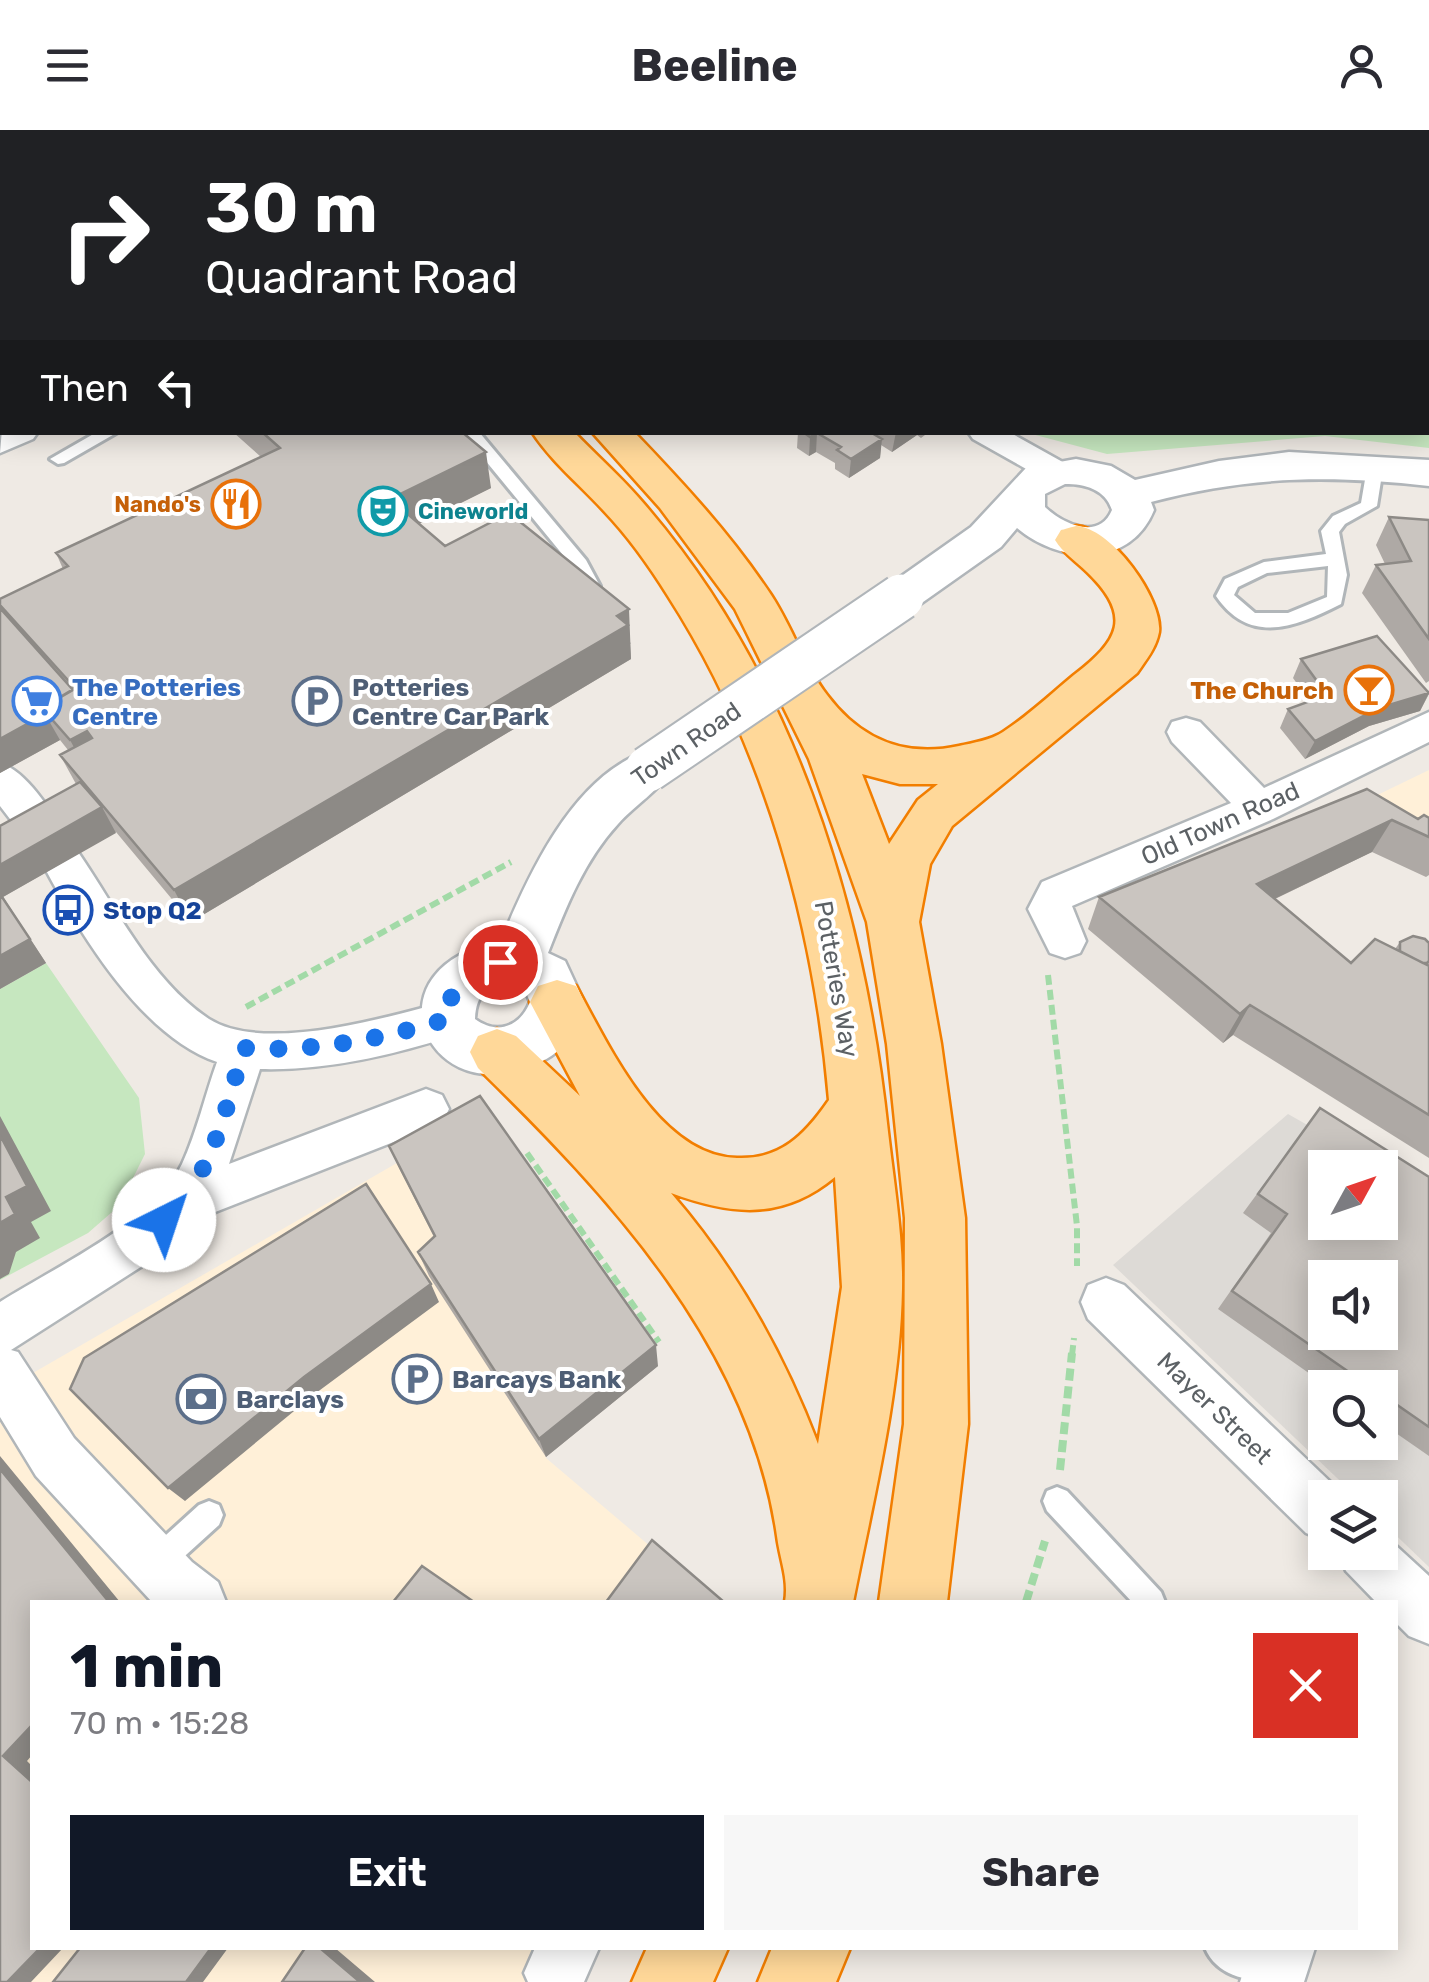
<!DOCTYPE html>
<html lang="en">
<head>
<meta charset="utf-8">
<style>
	body { margin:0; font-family:Rubik,sans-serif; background:#f7f7f7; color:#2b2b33; height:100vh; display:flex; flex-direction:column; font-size:38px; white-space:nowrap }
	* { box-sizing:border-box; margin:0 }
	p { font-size:32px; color:#7c7c81 }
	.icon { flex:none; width:55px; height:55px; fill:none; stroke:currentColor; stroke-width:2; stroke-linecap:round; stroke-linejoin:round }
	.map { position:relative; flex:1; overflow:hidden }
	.panel { position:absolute; left:30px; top:1470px; width:1368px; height:350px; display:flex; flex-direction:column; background:#fff; border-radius:0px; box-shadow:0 5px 25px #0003 }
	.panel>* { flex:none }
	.guide { position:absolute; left:0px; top:0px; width:1430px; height:305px; box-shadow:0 5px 25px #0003; background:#202124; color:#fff; overflow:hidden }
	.needle { width:65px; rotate:50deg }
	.fabs { position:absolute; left:1308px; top:1020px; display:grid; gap:20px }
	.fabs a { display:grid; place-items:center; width:90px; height:90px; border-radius:0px; background:#fff; box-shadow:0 5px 25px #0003; font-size:50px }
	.pin { position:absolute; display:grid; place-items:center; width:85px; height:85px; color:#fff; margin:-42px; border:5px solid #fff; border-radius:50%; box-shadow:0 2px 10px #0007 }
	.me { position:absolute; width:110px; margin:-55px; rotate:41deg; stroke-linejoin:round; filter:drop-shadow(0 0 8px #0008) }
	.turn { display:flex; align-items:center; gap:35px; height:210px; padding:0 40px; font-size:45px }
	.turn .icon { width:130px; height:130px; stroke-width:2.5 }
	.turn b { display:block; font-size:70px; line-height:85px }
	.then { display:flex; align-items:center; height:95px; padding:0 40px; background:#0003; gap:20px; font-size:38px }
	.round { display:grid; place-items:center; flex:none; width:105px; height:105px; border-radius:0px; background:#f7f7f7 }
	.headline { display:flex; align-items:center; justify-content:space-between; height:170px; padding:0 40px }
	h1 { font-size:60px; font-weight:700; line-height:75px; color:#111827 }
	.cta { display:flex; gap:20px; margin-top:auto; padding:20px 40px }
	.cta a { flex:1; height:115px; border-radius:0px; background:#111827; color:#fff; font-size:40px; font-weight:700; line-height:115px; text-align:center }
	.cta a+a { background:#f7f7f7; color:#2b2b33 }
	header { display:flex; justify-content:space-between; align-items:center; height:130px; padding:0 40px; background:#fff; font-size:45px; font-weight:700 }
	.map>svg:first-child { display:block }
	.commercial { fill:#fff0d8 }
	.industrial { fill:#dddad6; fill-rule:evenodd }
	.green { fill:#c6e7bf }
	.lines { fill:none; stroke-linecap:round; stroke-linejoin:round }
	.service-casing { stroke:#b1b6b9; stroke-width:6 }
	.minor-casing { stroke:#b1b6b9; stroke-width:5 }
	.secondary-casing { stroke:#b0b5b9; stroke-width:5 }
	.primary-casing { stroke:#f6ae55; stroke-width:5 }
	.trunk-casing { stroke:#f27e00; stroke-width:5 }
	.path-far1 { stroke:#a2daa7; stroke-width:6; stroke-dasharray:10 5; stroke-linecap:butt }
	.path { stroke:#a2daa7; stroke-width:8; stroke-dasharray:12 6; stroke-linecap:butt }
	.service { fill:#fff; fill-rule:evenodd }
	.minor { fill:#fff; fill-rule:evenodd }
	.secondary { fill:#fff; fill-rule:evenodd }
	.primary { fill:#ffe3a8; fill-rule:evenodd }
	.trunk { fill:#ffd899; fill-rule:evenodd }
	.secondary-bridge-casing { stroke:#b0b5b9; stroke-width:49; stroke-linecap:butt }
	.secondary-bridge { stroke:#fff; stroke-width:45 }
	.wall { fill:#aea9a5 }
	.shaded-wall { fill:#8d8a86 }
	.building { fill:#cac5c0; stroke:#8d8a86; stroke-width:2.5; fill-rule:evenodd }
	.route { stroke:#1a73e8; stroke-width:18; stroke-dasharray:0 32.4 }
	.labels { text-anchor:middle; stroke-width:8; stroke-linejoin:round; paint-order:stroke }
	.far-food-label { font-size:22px; font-weight:bold; fill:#c56008; stroke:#fff; text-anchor:end }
	.far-culture-label { font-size:22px; font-weight:bold; fill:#0d838f; stroke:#fff; text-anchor:start }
	.shop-label { font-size:25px; font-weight:bold; fill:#366cbe; stroke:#fff; text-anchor:start }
	.service-label { font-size:25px; font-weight:bold; fill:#4e5e75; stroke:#fff; text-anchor:start }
	.food-label { font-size:25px; font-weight:bold; fill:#c56008; stroke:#fff; text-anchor:end }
	.street-label { font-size:25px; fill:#5c6165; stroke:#fff }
	.transit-label { font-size:25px; font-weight:bold; fill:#164399; stroke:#fff; text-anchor:start }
</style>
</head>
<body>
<header><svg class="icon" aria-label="menu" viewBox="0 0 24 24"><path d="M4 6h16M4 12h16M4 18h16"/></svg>Beeline<svg class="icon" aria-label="person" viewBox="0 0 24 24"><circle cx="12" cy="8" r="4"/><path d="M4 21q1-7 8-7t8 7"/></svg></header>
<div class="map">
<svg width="1429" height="1852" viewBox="0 0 1429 1852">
	<rect width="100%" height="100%" fill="#efeae4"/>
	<path class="commercial" d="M1429 640V731L1336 685Z
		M480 985 546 1328 716 1472H32V1818H542L525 1852H0V1262Z"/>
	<path class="industrial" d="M1288 984 1429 1064V1437L1380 1390V1368L1357 1367 1113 1135ZM1325 1038H1380V1092H1325ZM1325 1148H1380V1202H1325ZM1325 1258H1380V1312H1325Z"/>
	<path class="green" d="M703 0H1429V318L1325 306 1107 324 1028 303 1428 302V2H697Z
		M46 833 139 968 145 1024 119 1076 88 1103 0 1150V859Z"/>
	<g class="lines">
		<g class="service-casing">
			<path id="service" d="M97 302H118L64 333 58 334 50 329Z
				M462 302H479L586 430 600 456 591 475H579L576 471 582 456 572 436Z
				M1375 333 1383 338 1377 376 1345 394 1339 402 1347 445 1341 474C1296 497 1250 516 1216 466L1225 449 1264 432 1326 424 1321 401 1333 386 1361 373 1367 338ZM1328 436 1327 467 1288 483H1255L1234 465 1238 457 1267 443Z
				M1057 1357 1067 1361 1161 1462 1165 1472H1132L1047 1381 1043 1371 1047 1361Z
				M209 1371 219 1375 223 1385 219 1395 165 1444 155 1448 145 1444 141 1434 145 1424 199 1375Z
				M1205 1818C1234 1816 1272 1816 1285 1848L1283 1852C1254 1852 1218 1849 1205 1818Z"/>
		</g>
		<g class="minor-casing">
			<path id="minor" d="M82 0H111L112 2H84Z
				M430 0H460L461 2H432Z
				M0 106 2 107V126L0 125Z
				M2 299V302H38L33 309 0 323Z
				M968 302H1009L1068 335 1073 342 1068 349 1056 352 1044 349 973 309Z
				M1429 582V612L1273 689 1072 776 1086 811 1080 823 1065 828 1050 823 1028 779 1042 752 1231 673 1172 612 1167 602 1172 592 1186 588 1200 592 1264 658Z
				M0 633C26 641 51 680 64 704L58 715 44 719 30 715 0 676Z
				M63 717 78 722C116 777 151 851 209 889 264 924 389 887 448 871L464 876 470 889 464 902C399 924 328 941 260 939L229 1034 426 959 442 965 449 979 442 993 200 1088 161 1124 11 1220 18 1222 74 1308 192 1432 218 1452 226 1472H152L36 1346 0 1287V1172C53 1138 154 1092 182 1034 197 1002 205 965 217 932 141 906 79 802 42 733L48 722Z
				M1106 1148 1124 1155 1344 1365 1325 1368V1411L1306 1403 1088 1189 1081 1172 1088 1155Z
				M1380 1401 1429 1446V1514L1409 1506 1395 1492V1472H1376L1346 1441 1338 1422H1380Z
				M535 1818H599L584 1852H528L524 1843Z
				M1251 1818H1315L1304 1852H1240Z"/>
		</g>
		<g class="secondary-casing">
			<path id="secondary" d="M1289 322 1429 330V356C1329 345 1249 346 1151 372L1154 380C1130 439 1060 434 1017 398L1001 417 916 477 901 482 886 477 879 467 886 457 971 397 1026 338 1076 329 1111 336 1135 350 1219 331ZM1065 354C1085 354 1105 359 1112 380 1099 411 1063 394 1045 377V364Z
				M648 621 665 627 672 639C659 661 635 675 618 694 584 731 566 777 548 823L565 831 584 872C578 886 574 903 564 914 554 927 541 932 525 938 424 975 366 837 501 811 528 745 574 644 648 621ZM512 853 525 860 530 872C520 897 497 905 475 889 476 865 487 853 512 853Z"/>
		</g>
		<g class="primary-casing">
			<path id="primary" d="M2 47V69L0 70V48Z"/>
		</g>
		<g class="trunk-casing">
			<path id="trunk" d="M165 0H198L199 2H167Z
				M211 0H245L246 2H213Z
				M532 302H574C595 324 618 344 638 367 793 542 864 775 888 1002 894 1054 903 1107 902 1159 900 1264 873 1370 853 1472H785C789 1449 780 1430 777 1406 750 1216 609 1066 478 938L470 922 478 906 497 899 516 906 580 966 530 872 538 856 557 850 576 856C609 916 659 1026 737 1028 780 1030 805 1005 829 970 814 795 764 615 668 466 650 437 628 406 604 381 580 355 551 331 532 302ZM835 1047 842 1157 818 1314C783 1222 735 1137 671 1063 731 1085 782 1091 835 1047Z
				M592 302H634C683 353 732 406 771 465 792 497 804 535 827 565 860 609 904 628 959 616 973 613 991 610 1003 602 1028 586 1051 564 1074 545 1118 511 1134 487 1087 442 1076 431 1063 423 1055 410L1061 400C1062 400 1075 396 1076 396 1111 397 1163 469 1159 502 1156 518 1146 530 1137 543L952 696 930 734 919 792 941 914 965 1088 968 1294 947 1472H879L904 1294 905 1088 887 914 867 792 809 629 735 479 660 378ZM862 644 900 654H938L918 670 889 714Z
				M647 1818H728L713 1852H632Z
				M772 1818H850L836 1852H758Z"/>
		</g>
		<path class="path-far1" d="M1048 845 1077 1096V1136
			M246 877 511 732
			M527 1023 659 1212
			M1072 1225 1074 1208"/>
		<path class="path" d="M1060 1340 1072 1223
			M1026 1472 1045 1411"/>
		<use href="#service" class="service"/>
		<use href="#minor" class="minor"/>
		<use href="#secondary" class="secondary"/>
		<use href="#primary" class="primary"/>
		<use href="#trunk" class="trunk"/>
		<g class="secondary-bridge-casing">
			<path id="secondary-bridge" d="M648 639 901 467"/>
		</g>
		<use href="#secondary-bridge" class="secondary-bridge"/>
	</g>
	<path class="wall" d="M469 0H623L618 2H473Z
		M233 302H462L491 358 419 394 445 416 631 513 630 514 631 529 191 792 116 702 3 767 46 833 0 859V696L76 654 60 625 68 620 60 610 0 643V469L63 439 56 423 261 327Z
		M798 302H929L921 308 917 305 892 322 881 315 880 328 849 348 835 339V333L816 322 809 326 797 318Z
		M1389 387 1429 390V551L1426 553 1362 463 1376 435 1385 434 1376 415Z
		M1301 529 1429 561V564L1420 581 1369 596 1305 629 1280 598 1288 579 1310 572 1293 548Z
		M1367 659 1418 689 1429 688V745L1426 747 1372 722 1275 769 1351 833 1395 819 1400 812 1429 813V1028L1233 905 1223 913 1088 799 1099 767Z
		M1320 978 1429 1047V1326L1380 1292V1258H1330L1218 1179 1271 1103 1243 1083Z
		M389 1016 658 1236 546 1327 429 1146 418 1122 434 1107 401 1042Z"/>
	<path class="shaded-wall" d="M602 0H623L618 2H597Z
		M896 302H917V305L892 322Z
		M817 303 816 322 809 326 810 307Z
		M882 309 880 328 849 348 851 329Z
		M486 322 491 358 398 404 390 369Z
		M629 479 631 529 191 792 174 760Z
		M1429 563 1420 581 1369 596 1305 629 1315 611 1379 578Z
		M45 584 60 610 0 643V609Z
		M87 601 104 634 88 643 70 610Z
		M102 677 116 703 3 767 46 833 0 859V735Z
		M1392 690 1372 722 1241 785 1257 754Z
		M1250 875 1233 905 1223 913 1240 884Z
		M0 986 51 1081 31 1092 40 1108 16 1122 9 1144 0 1149V1093L6 1067 0 1005Z
		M431 1154 439 1172 316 1263 185 1371 168 1358 304 1247Z
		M656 1215 658 1236 546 1327 539 1309Z
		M0 1326 120 1472H109L0 1339Z
		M32 1595V1625L27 1631 32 1636V1652L3 1626Z
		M40 1818H63L31 1852H7Z
		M211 1818H228L203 1852H186Z
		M320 1818H335L375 1852H360Z"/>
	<path class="building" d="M484 0H513V2H489Z
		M523 0H584L578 2H528Z
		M2 65V87L0 86V68Z
		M262 302H462L486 322 390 369 445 416 509 383 629 479 617 486 628 495 174 760 60 625 92 608 87 601 70 610 42 578 75 558 0 475V469L68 436 56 423 280 318Z
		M803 302H870L882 309 851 329 837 320 841 317 817 303 810 307Z
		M1389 387 1429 390V509L1376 435 1411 431Z
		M0 478 73 560 42 578 45 584 0 609Z
		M1377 506 1429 563 1379 578 1315 611 1288 579 1327 565 1301 529Z
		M80 652 102 677 0 735V696Z
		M1367 659 1418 689 1424 685 1429 688V707L1392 690 1257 754 1351 833 1375 809 1429 836V985L1250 875 1240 884 1099 767Z
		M0 764 30 809 0 826Z
		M1413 806 1425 809 1429 813V831L1427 833H1423L1400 821V812Z
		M480 966 656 1215 539 1309 418 1122 435 1106 389 1016Z
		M1320 978 1429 1047V1297L1380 1263V1258H1372L1232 1161 1287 1084 1258 1064ZM1325 1038H1380V1092H1325ZM1325 1148H1380V1202H1325Z
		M0 1005 27 1056 6 1067 15 1084 0 1093Z
		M366 1054 431 1154 304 1247 168 1358 70 1259 84 1228Z
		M0 1339 109 1472H32V1595L3 1626 32 1652V1818H40L7 1852H0Z
		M652 1410 724 1472H606Z
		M422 1436 474 1472H393Z
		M80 1818H211L186 1852H53Z
		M305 1818H320L360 1852H282Z"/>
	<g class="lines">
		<path class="route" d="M164 1090C213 1046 225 980 244 918 316 922 380 909 448 889 448 855 468 839 500 832"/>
	</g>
	<defs>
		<g id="restaurant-ring" transform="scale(2.5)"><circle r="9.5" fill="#fff" stroke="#e8710a" stroke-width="1.5"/><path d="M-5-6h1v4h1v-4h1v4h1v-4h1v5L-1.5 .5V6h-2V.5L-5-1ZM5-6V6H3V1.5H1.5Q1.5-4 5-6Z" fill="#e8710a"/></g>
		<g id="theatre-ring" transform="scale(2.5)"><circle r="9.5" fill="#fff" stroke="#0f9aa8" stroke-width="1.5"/><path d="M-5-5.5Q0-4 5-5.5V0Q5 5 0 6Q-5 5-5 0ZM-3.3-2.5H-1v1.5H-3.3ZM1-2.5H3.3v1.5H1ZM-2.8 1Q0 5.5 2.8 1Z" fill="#0f9aa8"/></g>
		<g id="bar-ring" transform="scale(2.5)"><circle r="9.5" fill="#fff" stroke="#e8710a" stroke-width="1.5"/><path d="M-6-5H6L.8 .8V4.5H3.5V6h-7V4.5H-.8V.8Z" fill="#e8710a"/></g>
		<g id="supermarket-ring" transform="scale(2.5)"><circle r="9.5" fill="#fff" stroke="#3f7fe0" stroke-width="1.5"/><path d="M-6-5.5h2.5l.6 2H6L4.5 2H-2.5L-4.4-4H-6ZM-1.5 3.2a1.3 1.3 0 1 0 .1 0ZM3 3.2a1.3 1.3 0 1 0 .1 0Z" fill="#3f7fe0"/></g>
		<g id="parking-ring" transform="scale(2.5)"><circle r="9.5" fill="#fff" stroke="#5c6f8a" stroke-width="1.5"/><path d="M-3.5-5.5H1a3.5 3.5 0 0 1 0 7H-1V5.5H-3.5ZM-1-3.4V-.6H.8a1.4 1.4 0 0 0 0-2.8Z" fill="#5c6f8a"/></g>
		<g id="bus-ring" transform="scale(2.5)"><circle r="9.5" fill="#fff" stroke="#1a4fb4" stroke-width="1.5"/><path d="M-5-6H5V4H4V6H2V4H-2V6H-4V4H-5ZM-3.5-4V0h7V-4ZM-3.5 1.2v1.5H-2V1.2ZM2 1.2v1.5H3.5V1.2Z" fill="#1a4fb4"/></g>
		<g id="bank-ring" transform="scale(2.5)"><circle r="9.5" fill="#fff" stroke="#5c6f8a" stroke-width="1.5"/><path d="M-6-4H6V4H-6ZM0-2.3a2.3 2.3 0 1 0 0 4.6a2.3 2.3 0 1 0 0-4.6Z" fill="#5c6f8a"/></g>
	</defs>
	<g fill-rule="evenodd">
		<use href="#restaurant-ring" x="236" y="374"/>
		<use href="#theatre-ring" x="383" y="381"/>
		<use href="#bar-ring" x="1369" y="560"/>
		<use href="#supermarket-ring" x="37" y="571"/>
		<use href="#parking-ring" x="317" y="571"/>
		<use href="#bus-ring" x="68" y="780"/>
		<use href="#parking-ring" x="417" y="1249"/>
		<use href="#bank-ring" x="201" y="1269"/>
	</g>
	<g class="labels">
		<g class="far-food-label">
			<text x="201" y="382">Nando's</text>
		</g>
		<g class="far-culture-label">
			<text x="418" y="389">Cineworld</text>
		</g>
		<g class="shop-label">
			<text x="72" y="566">The Potteries<tspan x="72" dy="29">Centre</tspan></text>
		</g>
		<g class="service-label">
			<text x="352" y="566">Potteries<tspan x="352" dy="29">Centre Car Park</tspan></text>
			<text x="452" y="1258">Barcays Bank</text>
			<text x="236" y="1278">Barclays</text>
		</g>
		<g class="food-label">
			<text x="1334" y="569">The Church</text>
		</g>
		<g class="street-label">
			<text transform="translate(686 614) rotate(-35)" y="9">Town Road</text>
			<text transform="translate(1220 693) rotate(-24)" y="9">Old Town Road</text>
			<text transform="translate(837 849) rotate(80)" y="9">Potteries Way</text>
			<text transform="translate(1215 1278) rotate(44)" y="9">Mayer Street</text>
		</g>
		<g class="transit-label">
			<text x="103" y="789">Stop Q2</text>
		</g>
	</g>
</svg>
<div class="fabs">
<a><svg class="needle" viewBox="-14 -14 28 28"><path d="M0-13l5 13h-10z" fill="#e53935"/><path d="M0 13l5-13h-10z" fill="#7c7c81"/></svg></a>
<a><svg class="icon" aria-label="sound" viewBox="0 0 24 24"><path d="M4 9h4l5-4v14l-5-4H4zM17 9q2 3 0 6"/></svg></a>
<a><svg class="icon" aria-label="search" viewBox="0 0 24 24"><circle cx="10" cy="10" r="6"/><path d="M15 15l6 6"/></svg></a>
<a><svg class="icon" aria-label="layers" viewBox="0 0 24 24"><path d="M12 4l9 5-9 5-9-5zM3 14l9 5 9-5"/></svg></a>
</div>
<div class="pin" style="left:500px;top:832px;background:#d93025"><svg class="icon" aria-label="arrive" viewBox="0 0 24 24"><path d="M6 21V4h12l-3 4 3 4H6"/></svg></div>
<svg class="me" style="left:164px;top:1090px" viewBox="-20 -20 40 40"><circle r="19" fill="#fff"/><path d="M0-13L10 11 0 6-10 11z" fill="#1a73e8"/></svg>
<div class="guide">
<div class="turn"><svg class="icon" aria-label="right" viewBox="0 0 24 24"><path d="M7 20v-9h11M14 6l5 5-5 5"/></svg><div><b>30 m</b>Quadrant Road</div></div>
<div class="then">Then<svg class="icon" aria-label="left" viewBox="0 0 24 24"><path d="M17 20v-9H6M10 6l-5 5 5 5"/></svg></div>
</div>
<section class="panel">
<div class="headline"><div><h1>1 min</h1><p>70 m · 15:28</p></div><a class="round" style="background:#d93025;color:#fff"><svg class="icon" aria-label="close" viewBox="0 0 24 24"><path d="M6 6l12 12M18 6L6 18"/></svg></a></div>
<div class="cta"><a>Exit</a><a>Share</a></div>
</section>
</div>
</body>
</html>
